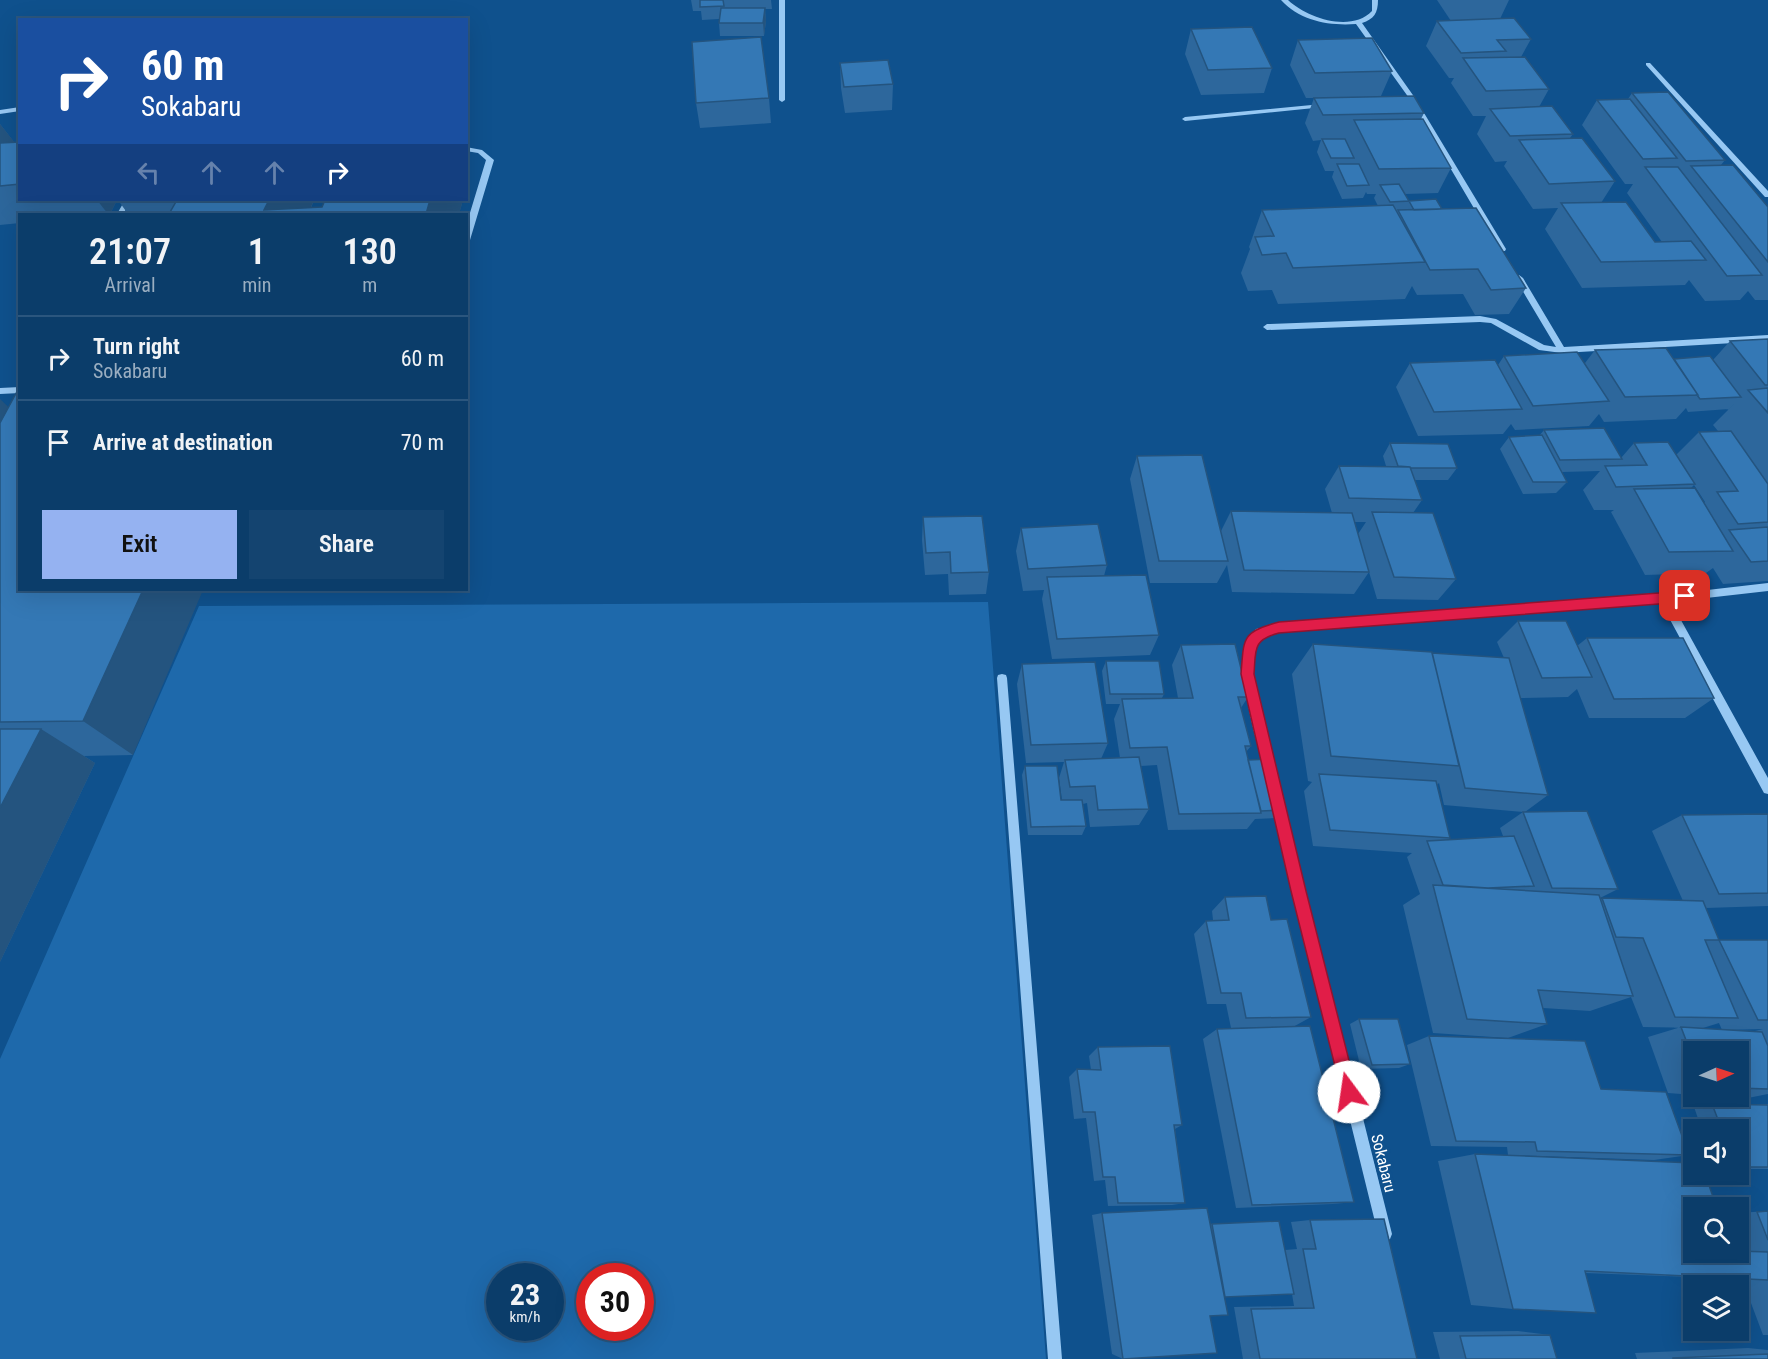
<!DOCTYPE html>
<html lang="en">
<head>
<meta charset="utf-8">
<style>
	body { margin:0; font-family:"Roboto Condensed",sans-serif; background:#144470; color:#f1f3f6; height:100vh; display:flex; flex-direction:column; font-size:22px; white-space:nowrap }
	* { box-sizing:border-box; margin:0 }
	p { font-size:20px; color:#9aaec1 }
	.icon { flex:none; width:33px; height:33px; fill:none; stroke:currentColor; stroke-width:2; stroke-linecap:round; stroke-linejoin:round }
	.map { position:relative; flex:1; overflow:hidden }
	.details { position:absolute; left:18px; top:213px; width:450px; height:378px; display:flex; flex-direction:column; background:#0b3d6a; border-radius:0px; box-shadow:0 6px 24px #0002,0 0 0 2px #2b567e }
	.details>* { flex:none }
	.hud { position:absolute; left:18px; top:18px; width:450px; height:183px; border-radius:0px; box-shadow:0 6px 24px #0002,0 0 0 2px #2b567e; background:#1a4fa0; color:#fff; overflow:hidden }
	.needle { width:39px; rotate:87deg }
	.tools { position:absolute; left:1683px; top:1041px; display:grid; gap:12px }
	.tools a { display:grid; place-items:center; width:66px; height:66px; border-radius:0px; background:#0b3d6a; box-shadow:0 6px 24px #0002,0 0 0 2px #2b567e; font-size:30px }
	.speed { position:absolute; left:486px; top:1263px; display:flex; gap:12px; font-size:30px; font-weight:700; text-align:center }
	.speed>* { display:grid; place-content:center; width:78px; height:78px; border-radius:50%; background:#0b3d6a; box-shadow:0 6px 24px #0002,0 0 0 2px #2b567e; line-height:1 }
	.speed small { font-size:15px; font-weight:400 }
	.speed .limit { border:9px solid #d22; background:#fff; color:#111 }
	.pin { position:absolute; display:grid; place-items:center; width:51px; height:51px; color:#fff; margin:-26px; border-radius:12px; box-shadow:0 3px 9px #0006 }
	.me { position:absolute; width:66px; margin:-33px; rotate:346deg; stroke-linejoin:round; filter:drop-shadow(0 0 4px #0008) }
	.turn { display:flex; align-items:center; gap:21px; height:126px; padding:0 24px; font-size:27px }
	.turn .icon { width:78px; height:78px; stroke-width:2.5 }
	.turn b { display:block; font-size:42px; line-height:51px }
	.lanes { display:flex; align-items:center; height:57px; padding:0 24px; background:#0003; justify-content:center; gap:30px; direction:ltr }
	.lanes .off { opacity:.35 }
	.eta { display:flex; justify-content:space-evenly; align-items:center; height:102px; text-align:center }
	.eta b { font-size:36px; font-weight:600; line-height:42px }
	.cta { display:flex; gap:12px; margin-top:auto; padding:12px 24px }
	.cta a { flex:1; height:69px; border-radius:0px; background:#95b2f1; color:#111; font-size:24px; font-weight:600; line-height:69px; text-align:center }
	.cta a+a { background:#144470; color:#f1f3f6 }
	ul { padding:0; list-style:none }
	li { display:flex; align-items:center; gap:18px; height:84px; padding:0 24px; border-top:2px solid #2b567e }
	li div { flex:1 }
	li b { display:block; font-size:22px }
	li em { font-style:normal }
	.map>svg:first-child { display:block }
	.green { fill:#1e69ab; fill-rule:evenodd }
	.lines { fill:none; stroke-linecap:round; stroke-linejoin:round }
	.minor { fill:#97c8f3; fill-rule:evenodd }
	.wall { fill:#2d679c; fill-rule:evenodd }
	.shaded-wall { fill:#24547f }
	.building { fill:#3478b5; stroke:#24547f; stroke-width:1.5 }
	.route { fill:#e11d48; stroke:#92132f; stroke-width:1.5 }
	.labels { text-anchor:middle; stroke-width:6; stroke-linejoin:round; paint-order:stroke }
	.street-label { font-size:16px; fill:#fff; stroke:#0f518d }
</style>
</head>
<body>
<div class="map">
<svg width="1768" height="1359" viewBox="0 0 1768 1359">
	<rect width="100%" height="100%" fill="#0f518d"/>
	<path class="green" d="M988 602 1046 1359H0V1059L199 606ZM500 1276H550V1328H500ZM590 1276H640V1328H590Z"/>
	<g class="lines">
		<path class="minor" d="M779 0H785V100L782 102 779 100Z
			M1281 0H1288C1307 18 1351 33 1372 11V0H1378C1378 13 1374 19 1362 23L1415 98 1506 249 1505 251H1502L1498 249 1409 98 1356 24C1329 26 1300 21 1281 0Z
			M1646 63H1650L1768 191V197H1765L1646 65Z
			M1322 104 1324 105V107L1185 121 1182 119 1185 117Z
			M20 107V111L0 114V110Z
			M466 147 482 150 494 160 470 240 466 242V226L486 160 478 153 466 151Z
			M125 200H132L123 214H117Z
			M1519 275 1523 278 1564 347 1768 335V341L1562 353 1539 350 1491 323 1480 322 1267 330 1263 327 1267 324 1480 316 1496 319 1544 345 1556 347 1515 278Z
			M20 387V393L0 394V388Z
			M1768 583V591L1671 602 1768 778V794L1764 793 1661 603 1279 632 1264 635C1262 638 1259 640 1258 642 1244 668 1268 743 1276 771L1274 775 1270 776 1266 775 1264 771C1257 739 1234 670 1248 640 1250 636 1254 633 1256 629L1279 624 1664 595Z
			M1002 674 1006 675 1007 678 1062 1359H1048L997 678 998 675Z
			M1278 798 1282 799 1284 803 1392 1234 1390 1239 1385 1241 1380 1239 1378 1234 1272 803 1274 799Z"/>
	</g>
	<path class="wall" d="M691 0H771L772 9H765L766 21 764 36H720L719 23V19L702 20 701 11H693Z
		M1437 0H1509L1500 19 1531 39 1521 57 1549 89 1539 107 1573 134 1570 138 1615 181 1601 203 1655 242H1662L1627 193 1633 184H1625L1582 125 1597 100 1628 99 1632 93 1725 160 1721 165 1768 207V300H1755L1748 291 1740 300 1705 301 1689 280 1685 285 1582 288 1545 229 1558 208 1533 209 1504 166 1507 161 1495 162 1477 134 1486 116H1473L1451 83 1454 78H1449L1426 46 1437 21H1451Z
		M1191 29 1272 68 1264 93 1201 95 1185 54Z
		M1298 40 1392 71 1381 96 1424 113 1421 119 1451 168 1438 193 1405 194 1409 201 1404 210 1409 201 1442 209 1526 288 1509 314 1475 315 1463 294 1417 295 1412 286 1405 299 1278 304 1272 290 1248 291 1241 273 1250 249 1249 247 1262 210 1378 206 1374 198 1376 194H1367L1366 192 1363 198 1342 199 1332 177 1334 171H1325L1317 152 1321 140 1313 141 1305 123 1314 98H1306L1290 65Z
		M840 63 893 84 892 110 845 113 841 88Z
		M769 98 771 123 700 128 696 103Z
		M0 124 14 142H20V200H117L110 214H20V223L0 225Z
		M118 200H314L311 208 322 207 325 200H463L459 214H128Z
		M1768 339V581L1723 584 1713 568 1706 573 1645 575 1611 512 1614 510H1594L1583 490 1600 471 1562 472 1567 482 1556 493 1523 494 1500 449 1509 437 1539 436 1544 430 1621 458 1634 443 1676 455 1699 432 1718 431 1713 425 1735 403 1729 409 1688 412 1686 408 1676 419 1604 422 1599 414 1589 426 1515 430 1511 424 1503 434 1418 436 1396 387 1410 363 1498 365 1504 356 1585 363 1595 350 1674 359 1713 360 1730 341ZM1694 485 1705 502 1704 503 1691 488Z
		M0 399 133 755 84 756 95 763 0 962Z
		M1390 443 1457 468 1448 480H1415L1422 500 1413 513 1456 579 1438 600 1377 599 1369 572 1354 594 1232 592 1227 565 1217 583H1150L1130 479 1137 456 1221 531 1231 511 1332 513 1325 489 1339 466H1386L1383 456ZM1354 522H1366L1358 534Z
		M923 517 989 572 986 594 949 595 948 574 925 575 922 540Z
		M1021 528 1107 565 1104 576 1159 635 1150 655 1052 659 1042 599 1044 590 1023 591 1016 551Z
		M1518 621 1577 646 1587 638 1714 698 1685 718H1589L1577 689 1568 697 1520 698 1548 795 1525 812 1618 889 1600 898 1601 899 1683 901 1652 831 1682 815 1768 814V906L1706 908 1719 940H1768V1094L1748 1098 1728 1096H1738V1052H1694V1095L1668 1093 1648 1037 1681 1027 1722 1030 1719 1023 1703 1028 1643 1027 1631 997 1590 1011 1543 1008 1547 1024 1508 1038 1433 1033 1403 905 1420 894 1407 857 1412 853 1313 846 1304 791 1312 782 1308 781 1292 674 1313 644 1504 658 1497 642ZM1439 783 1444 805 1523 812 1500 828 1503 836 1448 840 1450 838 1437 785ZM1763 1029 1755 1031 1724 1030Z
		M1181 645 1248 697 1241 708 1251 746 1246 752 1248 760 1285 810 1278 818 1255 819 1247 829 1168 830 1157 765 1141 766 1149 809 1139 825 1090 827 1087 803 1083 804 1086 826 1082 835H1028L1022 775 1025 766 1061 800H1062L1059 778 1064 762 1026 763 1017 684 1022 664 1108 743 1101 759 1120 758 1114 719 1120 704H1106L1102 671 1106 661 1164 694 1162 698H1178L1172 665Z
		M1225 897 1271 920 1311 1017 1293 1027 1231 1028 1226 1004H1207L1194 934 1206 921 1213 920 1212 911Z
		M1359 1019 1410 1064 1399 1068 1361 1069 1350 1024Z
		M1217 1029 1354 1202 1333 1204 1236 1208 1203 1039Z
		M1429 1036 1601 1089 1689 1155 1654 1160 1508 1155 1507 1147 1431 1146 1407 1045Z
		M1098 1047 1182 1125 1175 1129 1185 1203 1172 1205 1108 1206 1105 1180 1094 1181 1086 1118 1074 1119 1069 1077 1077 1069 1091 1070 1089 1056Z
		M1712 1104H1768V1169H1738V1130H1702L1694 1107Z
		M1475 1154 1694 1252H1738V1213L1768 1211V1335H1763L1742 1279 1585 1273 1513 1309 1471 1305 1438 1161Z
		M1102 1213 1210 1224 1279 1221 1285 1250 1297 1249 1291 1222 1310 1220 1417 1359H1243L1234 1307 1294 1306 1292 1294 1224 1297 1210 1316 1123 1359 1112 1354 1092 1215Z
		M1518 1331 1550 1335 1557 1359H1440L1433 1332Z
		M1748 1348 1768 1350V1359H1637L1635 1353Z"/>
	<path class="shaded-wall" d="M765 8 766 21 764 36 763 23Z
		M0 124 15 143 0 171Z
		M466 163 470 173 466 186Z
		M97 200H117L110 214H108Z
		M269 200H314L308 214 264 210Z
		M430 200H463L459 214H426Z
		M0 399 20 418 0 465Z
		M143 590H203L133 755 83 721Z
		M41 729 95 763 0 962V808Z"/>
	<path class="building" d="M700 0H723L724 6 700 7Z
		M721 8H765L763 23H719Z
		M1514 18 1531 39 1497 40 1506 51 1461 53 1437 21Z
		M1252 27 1272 68 1208 70 1191 29Z
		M761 37 769 98 696 103 692 42Z
		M1372 38 1392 71 1315 73 1298 40Z
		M1525 57 1549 89 1486 91 1463 58Z
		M888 60 893 84 844 87 840 63Z
		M1668 92 1725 160 1686 161 1632 93Z
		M1414 96 1424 113 1323 115 1314 98Z
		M1630 99 1677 158 1643 159 1597 100Z
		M1552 106 1573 134 1510 136 1490 109Z
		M1423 119 1451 168 1379 169 1354 120Z
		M1582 138 1615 181 1549 184 1519 140Z
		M1322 139H1345L1354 158H1331Z
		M20 142V184L0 186V143Z
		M1337 164H1359L1369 185 1347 186Z
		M1733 165 1768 207V262L1691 166Z
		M1645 167H1678L1762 275 1727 276Z
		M1399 184 1409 201 1390 202 1380 185Z
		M1436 199 1442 209 1414 210 1409 201Z
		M177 200H269L264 210 322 207 325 200H430L426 214H169Z
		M1626 202 1655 242 1691 241 1706 260 1601 262 1561 203Z
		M1393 205 1425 262 1293 268 1286 253 1262 255 1255 237 1274 236 1262 210Z
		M1476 208 1526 288 1491 290 1478 269 1430 270 1398 210Z
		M1768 339V385H1765L1730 341Z
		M1666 348 1698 395 1625 397 1595 350Z
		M1577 352 1609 401 1533 406 1504 356Z
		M1710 356 1741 397 1700 399 1697 395H1698L1674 359Z
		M1495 360 1522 409 1434 412 1410 363Z
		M20 386V590H143L83 721 0 722V423Z
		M1768 388V413L1748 390Z
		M1604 428 1622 459 1560 460 1544 430Z
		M1731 431 1768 484V522L1738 524 1717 492 1738 491 1699 432Z
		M1542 435 1567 482H1533L1509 437Z
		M1668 442 1695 484 1616 487 1605 466 1647 465 1634 443Z
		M1390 443 1448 444 1457 468H1411L1410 467 1398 466Z
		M1202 455 1228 561H1159L1137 456Z
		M1339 466 1410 467 1422 500 1349 498Z
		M1695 488 1733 551 1669 552 1634 489Z
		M1231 511 1352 513 1369 572 1244 570Z
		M1372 512 1433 513 1456 579 1394 577Z
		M982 516 989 572 951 573 950 552 926 553 923 517Z
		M1098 524 1107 565 1028 569 1021 528Z
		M1768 527V561L1751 562 1729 530Z
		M1146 575 1159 635 1057 639 1047 577Z
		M1518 621H1566L1592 677 1542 678Z
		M1587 638H1683L1714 698 1614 699Z
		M1235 644 1248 697H1238L1251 746H1245L1261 813 1179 814 1167 747 1130 748 1122 699 1193 698 1181 645Z
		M1313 644 1432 652 1459 766 1331 756Z
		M1432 653 1509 658 1548 795 1465 788Z
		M1106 661H1159L1164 694H1110Z
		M1095 662 1108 743 1031 745 1022 664Z
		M0 729H41L0 808Z
		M1139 757 1149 809 1098 810 1095 786 1070 787 1065 760Z
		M1271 759 1285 810 1261 811 1248 760Z
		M1025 766H1057L1061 800H1082L1086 826 1031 827Z
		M1319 774 1436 781 1450 838 1330 830Z
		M1587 811 1618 889 1552 888 1523 812Z
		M1768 814V893L1719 894 1682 815Z
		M1514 836 1534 886 1488 888 1443 885 1427 841Z
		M1433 885 1599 895 1633 996 1538 990 1547 1024 1467 1019Z
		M1266 896 1271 920 1287 919 1311 1017 1246 1018 1241 993H1221L1206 921 1229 920 1225 897Z
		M1602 898 1703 901 1719 940H1705L1738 1018 1675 1017 1643 938 1616 937Z
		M1719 940H1768V1020H1758Z
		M1359 1019H1398L1410 1064 1372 1065Z
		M1310 1026 1354 1202 1252 1205 1217 1029Z
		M1681 1027 1762 1032 1768 1046V1089L1738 1088V1052H1694V1061Z
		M1429 1036 1585 1041 1601 1089 1666 1092 1689 1155 1537 1151 1535 1142 1456 1141Z
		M1170 1046 1182 1125H1174L1185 1203H1118L1115 1177H1103L1095 1112H1083L1077 1069 1101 1070 1098 1047Z
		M1712 1104 1768 1105V1167H1738V1130H1722Z
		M1475 1154 1694 1163V1174H1705L1717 1208H1694V1252H1738V1251L1768 1252V1280L1585 1271 1596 1313 1513 1309Z
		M1207 1208 1228 1315 1210 1316 1217 1353 1123 1359 1102 1213Z
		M1768 1211V1240L1757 1212Z
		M1384 1219 1417 1359H1260L1251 1309 1314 1308 1303 1249H1316L1310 1220Z
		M1279 1221 1294 1294 1225 1297 1212 1224Z
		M1550 1335 1557 1359H1466L1460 1336Z
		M1768 1354V1359H1673V1358Z"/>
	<path class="route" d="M1685 591 1691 596 1685 602 1279 633C1252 640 1256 650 1254 674L1306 891 1357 1092 1355 1098 1349 1100 1343 1098 1291 891 1241 674C1244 638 1241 632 1279 622Z"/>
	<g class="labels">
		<g class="street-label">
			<text transform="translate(1384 1163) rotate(76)" y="6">Sokabaru</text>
		</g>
	</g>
</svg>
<div class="tools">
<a><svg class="needle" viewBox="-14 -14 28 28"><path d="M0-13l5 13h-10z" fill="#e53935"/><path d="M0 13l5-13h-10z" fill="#9aaec1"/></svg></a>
<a><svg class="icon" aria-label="sound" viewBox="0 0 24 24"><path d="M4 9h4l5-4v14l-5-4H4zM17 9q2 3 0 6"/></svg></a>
<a><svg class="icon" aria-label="search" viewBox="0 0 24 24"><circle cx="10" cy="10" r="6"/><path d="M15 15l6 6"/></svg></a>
<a><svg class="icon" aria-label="layers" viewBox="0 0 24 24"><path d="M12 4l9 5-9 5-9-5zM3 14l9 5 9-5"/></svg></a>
</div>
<div class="speed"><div>23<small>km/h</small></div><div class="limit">30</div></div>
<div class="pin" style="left:1685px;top:596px;background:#d93025"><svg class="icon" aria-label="arrive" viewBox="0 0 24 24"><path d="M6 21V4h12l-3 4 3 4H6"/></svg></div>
<svg class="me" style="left:1349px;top:1092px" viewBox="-20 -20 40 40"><circle r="19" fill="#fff"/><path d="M0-13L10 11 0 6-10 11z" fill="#e11d48"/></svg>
<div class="hud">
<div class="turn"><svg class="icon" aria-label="right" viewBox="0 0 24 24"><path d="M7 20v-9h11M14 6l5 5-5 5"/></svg><div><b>60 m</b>Sokabaru</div></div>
<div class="lanes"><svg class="icon off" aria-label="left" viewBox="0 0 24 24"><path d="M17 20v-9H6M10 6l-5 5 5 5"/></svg><svg class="icon off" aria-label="ahead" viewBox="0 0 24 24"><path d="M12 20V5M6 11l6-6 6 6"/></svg><svg class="icon off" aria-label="ahead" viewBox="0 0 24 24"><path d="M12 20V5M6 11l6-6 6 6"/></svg><svg class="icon" aria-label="right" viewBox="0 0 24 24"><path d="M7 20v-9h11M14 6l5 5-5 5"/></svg></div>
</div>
<section class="details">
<div class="eta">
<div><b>21:07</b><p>Arrival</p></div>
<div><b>1</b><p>min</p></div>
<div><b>130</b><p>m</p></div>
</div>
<ul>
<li><svg class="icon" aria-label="right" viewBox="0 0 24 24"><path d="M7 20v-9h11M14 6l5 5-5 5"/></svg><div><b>Turn right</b><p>Sokabaru</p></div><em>60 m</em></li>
<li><svg class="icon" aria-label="arrive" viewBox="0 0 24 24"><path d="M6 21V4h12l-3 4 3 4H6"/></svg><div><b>Arrive at destination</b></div><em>70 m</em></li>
</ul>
<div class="cta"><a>Exit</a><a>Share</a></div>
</section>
</div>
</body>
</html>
